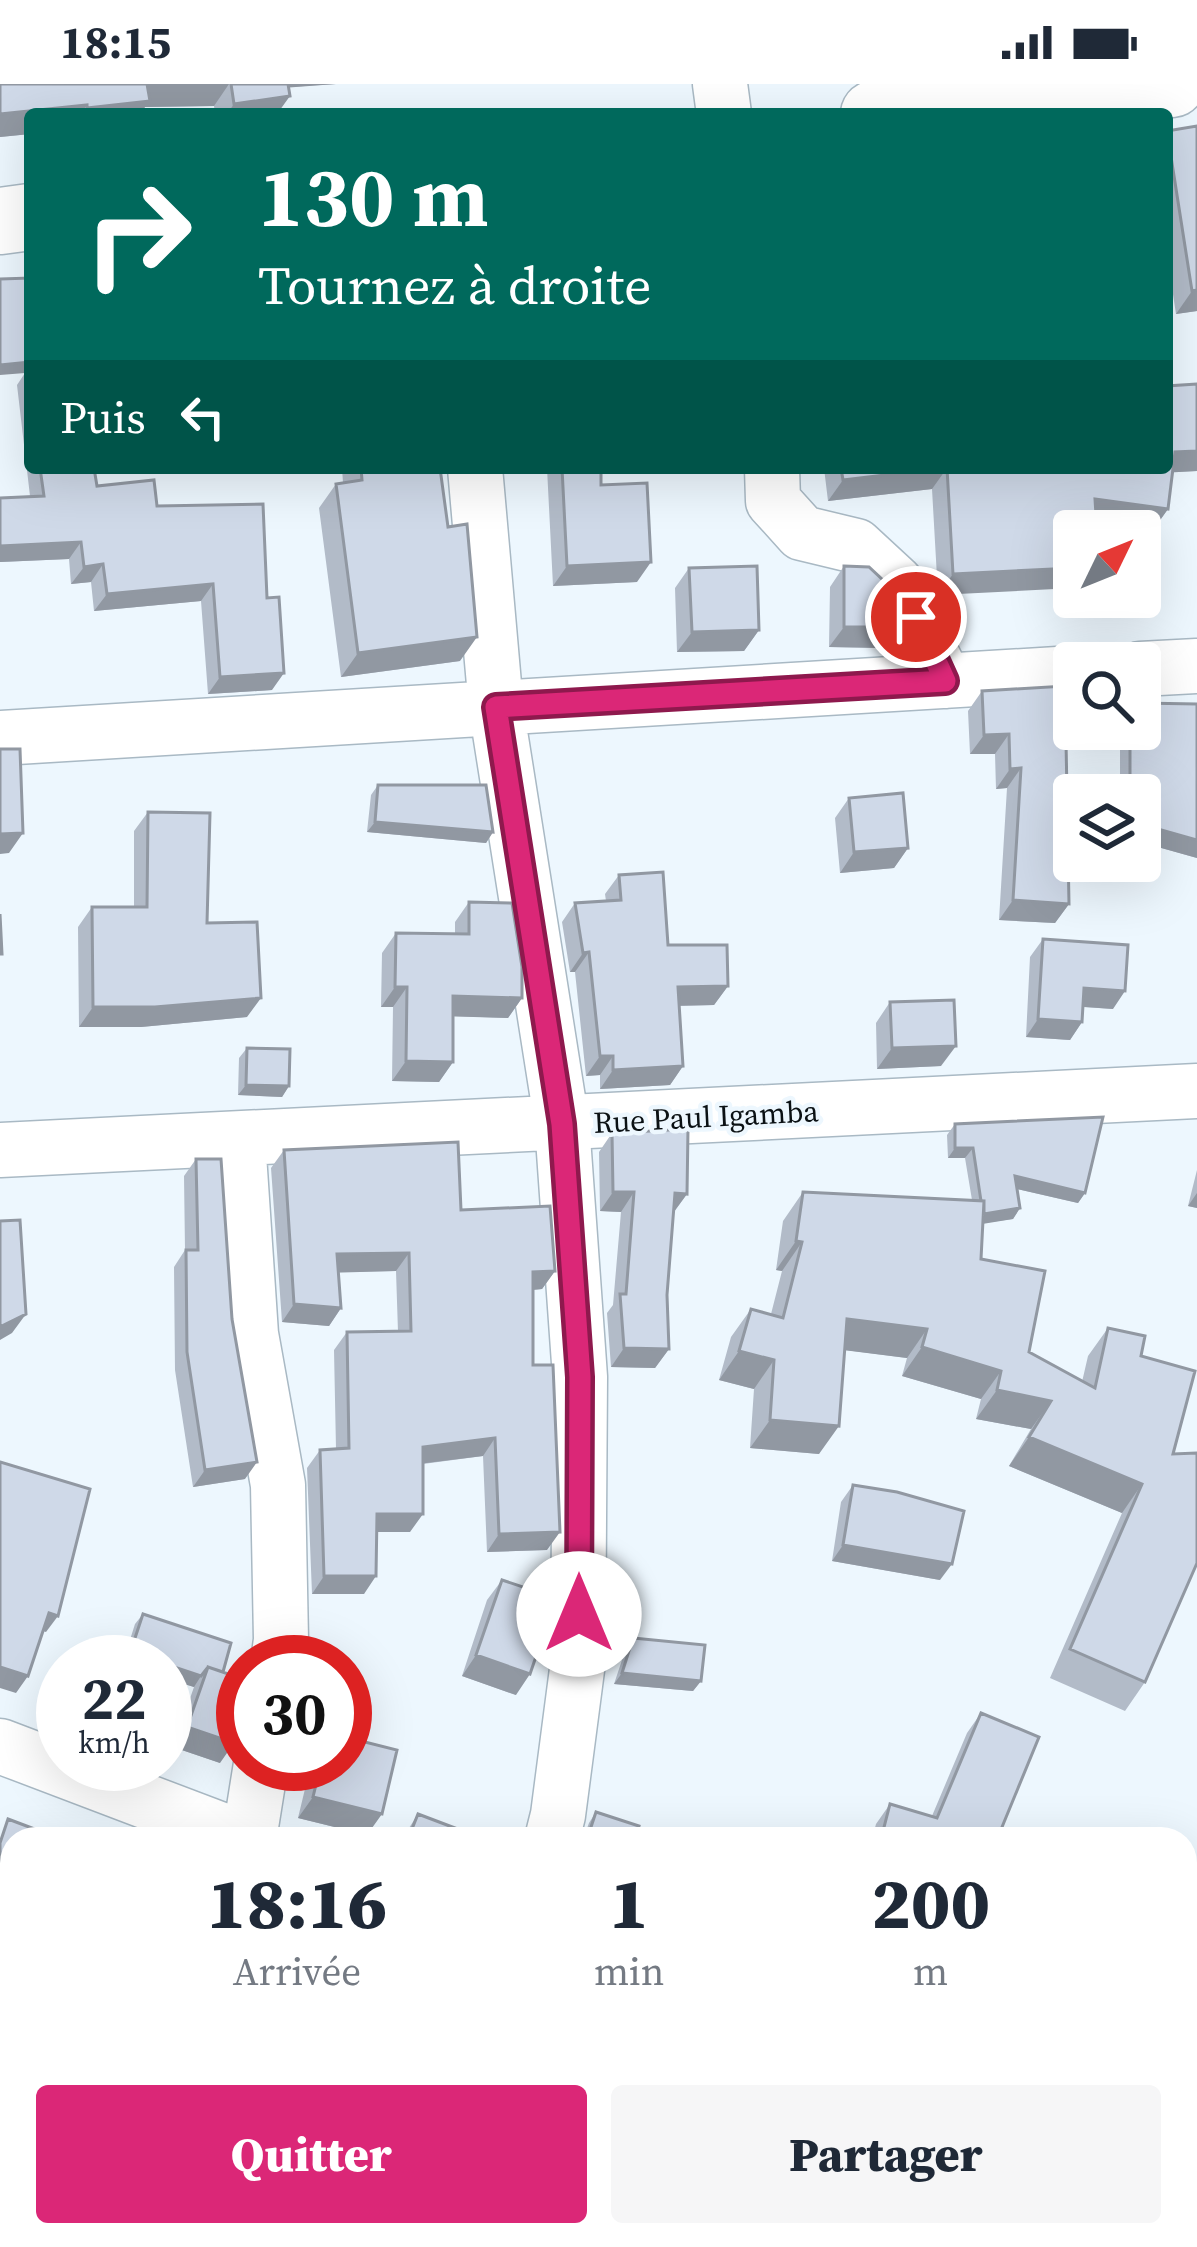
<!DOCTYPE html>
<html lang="fr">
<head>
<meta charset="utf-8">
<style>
	body { margin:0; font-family:"Source Serif 4",serif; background:#f6f6f7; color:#1f2937; height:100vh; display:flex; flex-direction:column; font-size:45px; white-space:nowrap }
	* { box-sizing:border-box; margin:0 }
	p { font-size:39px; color:#747a83 }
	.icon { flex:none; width:66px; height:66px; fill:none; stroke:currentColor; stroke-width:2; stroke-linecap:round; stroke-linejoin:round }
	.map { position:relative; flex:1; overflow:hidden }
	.side { position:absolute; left:0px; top:1743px; width:1197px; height:420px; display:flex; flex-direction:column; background:#fff; border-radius:36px 36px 0 0; box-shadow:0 12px 48px #0002 }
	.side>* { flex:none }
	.banner { position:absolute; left:24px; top:24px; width:1149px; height:366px; border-radius:12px; box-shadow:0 12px 48px #0002; background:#00695c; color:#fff; overflow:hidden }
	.needle { width:78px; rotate:47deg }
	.fabs { position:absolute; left:1053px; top:426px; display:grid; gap:24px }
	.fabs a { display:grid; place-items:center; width:108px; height:108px; border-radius:12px; background:#fff; box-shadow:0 12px 48px #0002; font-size:60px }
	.speed { position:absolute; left:36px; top:1551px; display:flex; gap:24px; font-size:60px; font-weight:700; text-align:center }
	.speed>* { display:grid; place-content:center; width:156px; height:156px; border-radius:50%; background:#fff; box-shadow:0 12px 48px #0002; line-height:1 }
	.speed small { font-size:30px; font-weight:400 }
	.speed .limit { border:18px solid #d22; background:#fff; color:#111 }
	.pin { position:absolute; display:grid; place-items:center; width:102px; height:102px; color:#fff; margin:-51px; border:6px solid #fff; border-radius:50%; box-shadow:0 3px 12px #0007 }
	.me { position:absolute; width:132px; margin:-66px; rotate:0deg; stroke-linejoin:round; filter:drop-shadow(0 0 9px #0008) }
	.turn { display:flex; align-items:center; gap:42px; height:252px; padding:0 36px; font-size:54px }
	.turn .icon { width:156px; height:156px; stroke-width:2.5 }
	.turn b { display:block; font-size:84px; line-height:102px }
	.then { display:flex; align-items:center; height:114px; padding:0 36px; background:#0003; gap:24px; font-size:45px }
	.eta { display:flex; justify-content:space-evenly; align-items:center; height:204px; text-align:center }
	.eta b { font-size:72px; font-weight:800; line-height:84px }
	.action { display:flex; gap:24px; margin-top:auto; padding:24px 36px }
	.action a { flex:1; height:138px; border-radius:12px; background:#db2777; color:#fff; font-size:48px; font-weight:800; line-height:138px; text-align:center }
	.action a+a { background:#f6f6f7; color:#1f2937 }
	.status { display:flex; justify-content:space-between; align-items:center; height:84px; padding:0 60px; background:#fff; direction:ltr }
	.status svg { height:33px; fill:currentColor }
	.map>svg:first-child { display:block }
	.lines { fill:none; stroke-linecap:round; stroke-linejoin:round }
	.minor-casing { stroke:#a9b9c4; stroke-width:57 }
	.tertiary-casing { stroke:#a9b9c4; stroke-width:69 }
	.minor { stroke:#fff; stroke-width:54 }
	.tertiary { stroke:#fff; stroke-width:66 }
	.wall { fill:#b2bbc8 }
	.shaded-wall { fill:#9198a2 }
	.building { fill:#cfd9e8; stroke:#9198a2; stroke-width:3 }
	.route-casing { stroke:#8e194d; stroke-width:30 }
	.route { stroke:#db2777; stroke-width:21 }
	.labels { text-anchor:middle; stroke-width:9; stroke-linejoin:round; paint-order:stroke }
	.street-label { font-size:30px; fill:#0b1114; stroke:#edf7fe }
</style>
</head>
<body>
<div class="status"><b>18:15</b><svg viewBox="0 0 49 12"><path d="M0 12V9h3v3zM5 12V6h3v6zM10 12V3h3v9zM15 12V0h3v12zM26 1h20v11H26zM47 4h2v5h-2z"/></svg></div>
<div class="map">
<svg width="1197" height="2163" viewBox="0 0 1197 2163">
	<rect width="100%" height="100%" fill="#edf7fe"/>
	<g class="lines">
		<g class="minor-casing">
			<path id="minor" d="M720 0 724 30
				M475 384 496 623 562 1040 580 1293 578 1578 558 1731 552 1755
				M772 384 773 417 802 449 856 462 896 499 945 597
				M1140 585 1197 582
				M0 654 1074 589
				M238 1056 251 1250 278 1401 281 1556 278 1578
				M0 1066 1197 1007
				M0 1662 245 1755
				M249 1755 261 1680
				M1185 2129 1197 2134
				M398 2163 403 2151"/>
		</g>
		<g class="tertiary-casing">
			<path id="tertiary" d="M874 30 1172 0
				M0 137 30 133"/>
		</g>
		<use href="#minor" class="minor"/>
		<use href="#tertiary" class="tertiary"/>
	</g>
	<path class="wall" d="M0 0H336L289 3 277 30H215L214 22 145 23 140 30H30V50L0 53Z
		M1167 47 1197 227 1176 230 1167 171Z
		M30 194V384H94L97 402 157 422 263 420 272 606 208 610 201 517 94 527 91 498 71 500 69 475 0 478V414L30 412 17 301 25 289Z
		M1197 300V387L1173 388 1168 425 1153 446 1096 438 938 511 932 405 828 417 824 384H1167Z
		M342 384H440L460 577 341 593 319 424 336 400 343 399Z
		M547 384H601V401L637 498 553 502Z
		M844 482 898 543 883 564 829 563 830 503Z
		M689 484 759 546 744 567 677 568 675 504Z
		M1065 602 1069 820 1055 839 999 836 1007 704 996 705 995 670H970L968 627 982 607Z
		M1197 620V774L1140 758V711H1120V645H1140Z
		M378 701 493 748 486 759 367 748 371 711Z
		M849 714 908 764 894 784 840 789 835 734Z
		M148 728 207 839 247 933 141 943H79L78 843 92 823H134V747Z
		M619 791 668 861 728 902 714 921 679 922 683 982 670 1001 600 1005V991L586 992 575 888H570L562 838 575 819 606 817 605 810Z
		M469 818 522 914 508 934 453 932V978L439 998 392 997 393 923H381L382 869 396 849 455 850V838Z
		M1043 855 1113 925 1083 923 1082 938 1070 956 1026 953 1030 873Z
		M890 918 941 982 877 985 876 939Z
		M247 964 289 1002 282 1013 238 1011 239 974Z
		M955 1040 1085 1109 1078 1119 1017 1105 1020 1124 1013 1135 983 1139 981 1175 1029 1268 1082 1298 1088 1272 1108 1244 1141 1272 1173 1370 1145 1598 1125 1627 1050 1594 1122 1429 1009 1382 1031 1345 976 1335 981 1315 902 1292 907 1274 845 1266 819 1370 750 1364 754 1305 719 1296 731 1253 751 1225 771 1230 782 1187 776 1186 783 1137 803 1108 972 1116 965 1074H948L947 1051Z
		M612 1049 687 1110 674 1128 667 1211 669 1265 655 1284 611 1283 607 1229 613 1221 621 1128 600 1127 599 1068Z
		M284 1066 461 1126 555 1187 542 1205 533 1206V1281L547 1466 487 1468 483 1372 423 1380 410 1448H377L364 1510H312L307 1384 320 1366 336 1365 334 1266 347 1248H398L396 1187 338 1188 341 1224 329 1242 282 1238 271 1084Z
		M196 1075 232 1235 245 1395 193 1403 175 1286 174 1183 185 1166 184 1092Z
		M1197 1086V1124L1188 1122Z
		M853 1401 940 1496 832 1477 841 1418Z
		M502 1496 516 1611 462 1592 487 1516Z
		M143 1530 223 1588 220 1679 173 1663 194 1603 165 1594V1578H123L135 1540Z
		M633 1554 701 1597 693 1607 614 1600 626 1564Z
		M981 1629 1000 1748 1010 1755H872L876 1740 890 1720 932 1732 967 1649Z
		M311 1680H345L367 1751 298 1734Z
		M596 1728 635 1755H583L589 1739Z
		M418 1730 484 1755H402Z
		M1185 1878 1197 1884V2068L1185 2062Z
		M12 1925V2151L0 2152 12 2118Z
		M180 2151H301L334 2163H176Z
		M370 2151H381L385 2163H365Z
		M712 2151H881L876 2163H707Z
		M996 2151H1185L1197 2163H991Z"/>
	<path class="shaded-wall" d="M147 0H229L214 22 145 23 140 30H83L87 24Z
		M272 0H336L269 5Z
		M290 12 277 30H227L234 20Z
		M87 21 80 30H30V50L0 53V30Z
		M1197 206V227L1176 230 1192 207Z
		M30 278V288L29 283 25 289 0 291V281Z
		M1197 367V387L1161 389 1175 368Z
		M947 384 932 405 828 417 843 396Z
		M1095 415 1168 425 1153 446 1080 436Z
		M81 458 69 475 0 478V462Z
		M651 478 637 498 553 502 567 482Z
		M103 480 91 498 71 500 84 483Z
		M1074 484V504L938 511 953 490Z
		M213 500 201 517 94 527 107 510Z
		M844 543H898L883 564 829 563Z
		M759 546 744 567 677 568 692 548Z
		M477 553 460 577 341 593 358 569Z
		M284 589 272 606 208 610 220 593Z
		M1009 650 995 670H970L984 651Z
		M1021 684 1007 704 996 705 1010 685Z
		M375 738 493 748 486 759 367 748Z
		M1140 740 1197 756V774L1140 758Z
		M23 749 9 769 0 770V750Z
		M908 764 894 784 840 789 854 768Z
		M1013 816 1069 820 1055 839 999 836Z
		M589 868 575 888H570L583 869Z
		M728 902 714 921 664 922 678 903Z
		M395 903H407L393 923H381Z
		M1084 904 1125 907 1113 925 1072 922Z
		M453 912 522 914 508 934 439 932Z
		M261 914 247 933 141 943H79L93 923Z
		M1038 935 1082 938 1070 956 1026 953Z
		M956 962 941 982 877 985 892 964Z
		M600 972H613L600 991 586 992Z
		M406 977 453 978 439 998 392 997Z
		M683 982 670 1001 600 1005 613 986Z
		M246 1001 289 1002 282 1013 238 1011Z
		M955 1064H973L965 1074H948Z
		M1015 1092 1085 1109 1078 1119 1008 1103Z
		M613 1108H634L621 1128 600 1127Z
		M675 1109 687 1110 673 1129Z
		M1197 1109V1124L1188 1122Z
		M1020 1124 1013 1135 976 1141 984 1130Z
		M796 1157 802 1158 782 1187 776 1186Z
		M409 1169 396 1187 324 1189 337 1170Z
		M555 1187 542 1205 520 1207 533 1188Z
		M294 1220 341 1224 329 1242 282 1238Z
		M26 1230 12 1249 0 1256V1243Z
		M847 1235 927 1245 907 1274 827 1264Z
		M922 1263 1001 1287 981 1315 902 1292Z
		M624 1264 669 1265 655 1284 611 1283Z
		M739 1267 774 1276 754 1305 719 1296Z
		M997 1306 1051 1317 1031 1345 976 1335Z
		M770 1336 839 1342 819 1370 750 1364Z
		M1029 1353 1142 1400 1122 1429 1009 1382Z
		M495 1354 483 1372 410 1381 423 1363Z
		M257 1378 245 1395 193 1403 205 1386Z
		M377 1430H423L410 1448H364Z
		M560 1448 547 1466 487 1468 499 1450Z
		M843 1461 952 1480 940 1496 832 1477Z
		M324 1492H376L364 1510H312Z
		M49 1529 58 1532 46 1548 37 1545Z
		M130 1569 157 1578H124Z
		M476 1571 530 1590 516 1611 462 1592Z
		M165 1580 201 1592 194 1603 165 1594Z
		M0 1583 28 1592 16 1609 0 1604Z
		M622 1589 701 1597 693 1607 614 1600Z
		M187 1643 234 1659 220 1679 173 1663Z
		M313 1713 382 1730 367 1751 298 1734Z
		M0 1779 12 1784V1807L0 1802Z
		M0 2091 12 2096V2118L0 2114Z
		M12 2135V2151H63L81 2157 77 2163H32L0 2152Z"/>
	<path class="building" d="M0 0H147L150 17 87 24V21L0 30Z
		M231 0H288L290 12 234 20Z
		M1197 42V206L1192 207 1167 47Z
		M30 194V278L0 281V195Z
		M1197 300V367L1175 368 1168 425 1095 415 1097 447H1074V484L953 490 947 384H1167V302Z
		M40 384H94L97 402 154 396 157 422 263 420 267 514 279 513 284 589 220 593 213 500 107 510 103 480 84 483 81 458 0 462V414L44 412Z
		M361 384H440L448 443 467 440 477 553 358 569 336 400 362 396Z
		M562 384H601V401L647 399 651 478 567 482Z
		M841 384H944L843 396Z
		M757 482 759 546 692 548 689 484Z
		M844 482 869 483 885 498 898 523V543H844Z
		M1065 602 1069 820 1013 816 1021 684 1010 685 1009 650 984 651 982 607Z
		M1140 619 1197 620V756L1140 740V711H1130V645H1140Z
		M0 665H20L23 749 0 750Z
		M378 701H486L493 748 375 738Z
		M903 709 908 764 854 768 849 714Z
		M148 728 210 729 207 839 257 838 261 914 155 923H93L92 823H147Z
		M663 788 668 861H727L728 902 678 903 683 982 613 986V972H600L589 868 583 869 575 819 621 816 619 791Z
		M469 818 512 819 522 883V914L453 912V978L406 977 407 903H395L396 849 469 850Z
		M0 830 2 870H0Z
		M1043 855 1128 861 1125 907 1084 904 1082 938 1038 935Z
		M954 916 956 962 892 964 890 918Z
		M247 964 290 965 289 1002 246 1001Z
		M1103 1033 1085 1109 1015 1092 1020 1124 984 1130V1117H981L973 1064H955V1040Z
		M688 1045 687 1110 675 1109 667 1211 669 1265 624 1264 620 1210H626L634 1108H613L612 1049Z
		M458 1058 461 1126 550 1122 555 1187 533 1188V1281H553L560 1448 499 1450 495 1354 423 1363V1430H377L376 1492H324L320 1366 349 1364 347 1248 411 1247 409 1169 337 1170 341 1224 294 1220 284 1066Z
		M196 1075H221L232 1235 257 1378 205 1386 187 1268 186 1166H198Z
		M803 1108 984 1117 981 1175 1045 1187 1029 1268 1095 1304 1108 1244 1145 1252 1141 1272 1195 1287 1173 1370 1197 1369V1479L1145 1598 1070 1565 1142 1400 1029 1353 1051 1317 997 1306 1001 1287 922 1263 927 1245 847 1235 839 1342 770 1336 774 1276 739 1267 751 1225 783 1234 802 1158 796 1157Z
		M20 1136 26 1230 0 1243V1137Z
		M0 1378 90 1405 58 1532 49 1529 28 1592 0 1583Z
		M853 1401 897 1408 964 1427 952 1480 843 1461Z
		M502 1496 556 1514 530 1590 476 1571Z
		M143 1530 231 1559 223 1588 208 1583 201 1592 165 1580V1578H157L130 1569Z
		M633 1554 705 1561 701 1597 622 1589Z
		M208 1583 243 1595V1633L234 1659 187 1643Z
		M981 1629 1039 1653 1000 1748 1012 1751 1010 1755H881L890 1720 937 1734Z
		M345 1653 397 1666 382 1730 313 1713 321 1680H345Z
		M596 1728 639 1742 635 1755H587Z
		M418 1730 484 1755H408Z
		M8 1735 61 1755H12V1784L0 1779V1759Z
		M1185 1878 1197 1884V2038L1185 2031Z
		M0 1920 12 1925V2096L0 2091Z
		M1185 2138 1197 2145V2163H996L1001 2151H1185Z
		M63 2151H83L81 2157Z
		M186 2151H301L334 2163H181Z
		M376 2151H381L386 2163H372Z
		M441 2151H585L615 2163H434Z
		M717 2151H881L876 2163H713Z"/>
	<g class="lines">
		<g class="route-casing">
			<path id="route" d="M579 1530 580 1293 562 1040 496 623 945 597 916 533"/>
		</g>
		<use href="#route" class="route"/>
	</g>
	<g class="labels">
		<g class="street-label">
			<text transform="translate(706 1033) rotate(-3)" y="10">Rue Paul Igamba</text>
		</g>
	</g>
</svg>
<div class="fabs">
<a><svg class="needle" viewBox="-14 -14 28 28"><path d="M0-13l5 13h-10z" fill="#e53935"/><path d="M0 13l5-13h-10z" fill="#747a83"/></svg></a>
<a><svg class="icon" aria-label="search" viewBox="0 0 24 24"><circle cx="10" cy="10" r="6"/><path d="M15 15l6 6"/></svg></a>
<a><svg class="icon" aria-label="layers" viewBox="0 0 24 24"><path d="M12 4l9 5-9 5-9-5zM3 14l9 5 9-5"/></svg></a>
</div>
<div class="speed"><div>22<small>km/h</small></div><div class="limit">30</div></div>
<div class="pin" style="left:916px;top:533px;background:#d93025"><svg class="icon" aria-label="arrive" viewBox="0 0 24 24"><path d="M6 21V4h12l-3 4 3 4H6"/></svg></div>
<svg class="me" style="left:579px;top:1530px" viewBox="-20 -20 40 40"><circle r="19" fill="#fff"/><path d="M0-13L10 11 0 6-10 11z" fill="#db2777"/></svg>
<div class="banner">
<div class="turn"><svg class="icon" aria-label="right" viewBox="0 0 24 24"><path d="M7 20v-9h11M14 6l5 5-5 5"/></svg><div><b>130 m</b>Tournez à droite</div></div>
<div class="then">Puis<svg class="icon" aria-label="left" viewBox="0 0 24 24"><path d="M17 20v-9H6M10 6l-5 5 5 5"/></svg></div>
</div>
<section class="side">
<div class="eta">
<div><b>18:16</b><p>Arrivée</p></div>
<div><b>1</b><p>min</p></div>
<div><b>200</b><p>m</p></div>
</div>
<div class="action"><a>Quitter</a><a>Partager</a></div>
</section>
</div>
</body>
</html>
